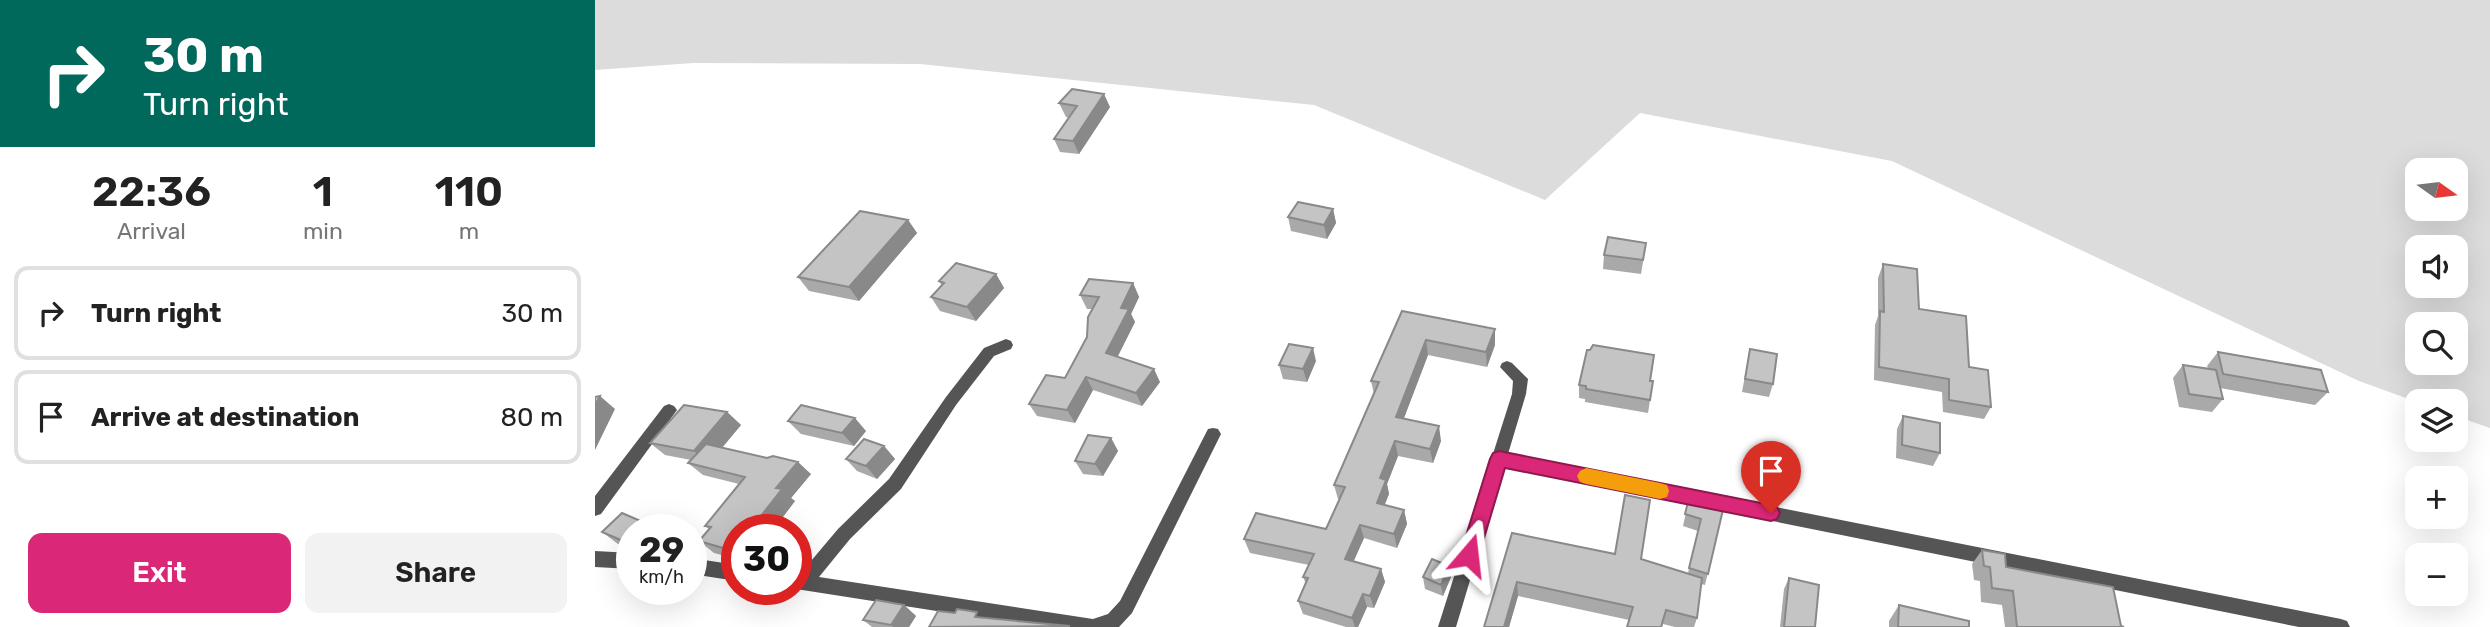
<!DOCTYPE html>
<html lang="en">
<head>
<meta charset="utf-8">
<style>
	body { margin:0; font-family:Rubik,sans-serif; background:#f2f2f2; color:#222; height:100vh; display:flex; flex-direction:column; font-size:26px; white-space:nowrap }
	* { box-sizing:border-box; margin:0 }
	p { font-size:23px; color:#767676 }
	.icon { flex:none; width:38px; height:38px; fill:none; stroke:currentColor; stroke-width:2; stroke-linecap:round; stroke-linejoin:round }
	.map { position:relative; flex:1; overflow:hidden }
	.drawer { display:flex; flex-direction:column; background:#fff; width:595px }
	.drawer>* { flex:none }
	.hud { background:#00695c; color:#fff; overflow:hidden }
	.needle { width:46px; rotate:104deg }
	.buttons { position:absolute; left:1810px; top:158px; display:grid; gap:14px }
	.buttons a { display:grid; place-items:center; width:63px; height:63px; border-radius:14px; background:#fff; box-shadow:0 7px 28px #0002; font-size:35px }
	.speed { position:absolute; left:21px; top:514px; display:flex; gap:14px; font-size:35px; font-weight:700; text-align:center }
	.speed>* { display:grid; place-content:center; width:91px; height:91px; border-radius:50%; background:#fff; box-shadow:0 7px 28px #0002; line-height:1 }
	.speed small { font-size:18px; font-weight:400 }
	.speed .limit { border:10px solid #d22; background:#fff; color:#111 }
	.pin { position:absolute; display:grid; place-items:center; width:60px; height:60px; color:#fff; margin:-72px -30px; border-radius:50% 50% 50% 0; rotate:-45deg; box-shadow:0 0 7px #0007 }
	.pin .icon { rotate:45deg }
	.me { position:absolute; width:77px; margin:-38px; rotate:17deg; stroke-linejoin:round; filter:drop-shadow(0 0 5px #0008) }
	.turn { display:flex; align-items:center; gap:24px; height:147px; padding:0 28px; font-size:32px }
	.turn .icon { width:91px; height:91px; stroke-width:2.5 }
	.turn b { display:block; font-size:49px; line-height:60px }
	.eta { display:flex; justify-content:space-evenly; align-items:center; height:119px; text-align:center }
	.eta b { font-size:42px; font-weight:600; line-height:49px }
	.cta { display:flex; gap:14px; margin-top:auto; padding:14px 28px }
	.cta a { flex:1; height:80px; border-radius:14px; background:#db2777; color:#fff; font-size:28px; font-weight:600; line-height:80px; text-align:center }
	.cta a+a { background:#f2f2f2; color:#222 }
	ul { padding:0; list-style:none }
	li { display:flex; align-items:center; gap:21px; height:94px; margin:0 14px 10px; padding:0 14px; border:4px solid #e0e0e0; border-radius:14px }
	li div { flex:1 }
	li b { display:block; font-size:26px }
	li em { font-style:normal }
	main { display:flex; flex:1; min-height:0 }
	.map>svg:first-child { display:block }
	.green { fill:#dcdcdc; fill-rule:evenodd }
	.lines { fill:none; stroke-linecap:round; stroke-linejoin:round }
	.street { fill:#555; fill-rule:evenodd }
	.wall { fill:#a9a9a9 }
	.shaded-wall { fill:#898989 }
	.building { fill:#c4c4c4; stroke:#898989; stroke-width:2 }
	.route { fill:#db2777; stroke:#8e194d; stroke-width:2 }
	.slow { fill:#f59e0b }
</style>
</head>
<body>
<main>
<section class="drawer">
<div class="hud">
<div class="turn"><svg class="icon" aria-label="right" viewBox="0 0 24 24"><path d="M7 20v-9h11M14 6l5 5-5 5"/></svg><div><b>30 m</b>Turn right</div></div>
</div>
<div class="eta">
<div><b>22:36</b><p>Arrival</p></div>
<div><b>1</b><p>min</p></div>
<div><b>110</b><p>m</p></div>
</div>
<ul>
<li><svg class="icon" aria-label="right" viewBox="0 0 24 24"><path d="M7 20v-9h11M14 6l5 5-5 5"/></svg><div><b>Turn right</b></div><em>30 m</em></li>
<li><svg class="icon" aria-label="arrive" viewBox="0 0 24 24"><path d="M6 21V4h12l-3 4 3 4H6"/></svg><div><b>Arrive at destination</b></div><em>80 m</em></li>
</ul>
<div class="cta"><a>Exit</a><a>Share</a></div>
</section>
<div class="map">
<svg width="1895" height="627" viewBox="0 0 1895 627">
	<rect width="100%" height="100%" fill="#fff"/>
	<path class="green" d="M0 0H1895V428L1860 416V401L1822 402 1764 381 1297 161 1045 113 950 200 719 105 325 64 98 63 0 70ZM1822 170H1860V208H1822ZM1822 247H1860V285H1822ZM1822 324H1860V362H1822Z"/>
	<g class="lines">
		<path class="street" d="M411 339 416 341 418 345 416 349 399 356 361 405 306 489 255 539 224 577 498 619 513 614 525 601 613 429 618 428 623 429 626 434 537 613 524 627H443L201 589V575L205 574 243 529 294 479 351 397 389 348Z
			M912 361 917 363 933 379 931 394 913 454 1746 619 1752 621 1755 627H1704L909 467 861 627H843L917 394 918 381 905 367 907 363Z
			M74 404 79 406 82 410 79 414 6 514 0 516V496L69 406Z
			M0 551 37 553V569L0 567Z
			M96 558 142 565V581L96 574Z"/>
	</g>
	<path class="wall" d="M464 103 515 107 484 154 465 152 459 139 474 118 471 117Z
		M738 209 741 223 732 239 696 231 693 217Z
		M313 220 322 233 264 301 214 291 203 277Z
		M1009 255 1049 256 1046 274 1008 269Z
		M1288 264 1324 309 1374 367 1396 407 1389 419 1348 412 1347 392 1279 380 1280 325 1283 316V278Z
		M401 274 409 288 381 321 345 311 336 297 347 286 344 281Z
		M538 283 544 297 536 314 540 322 522 357 565 382 547 406 498 390 480 423 442 416 434 404 470 378 492 337 497 309H492L485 295Z
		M807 311 900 345 892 367 833 355 809 418 846 441 838 463 803 456 792 484 794 494 789 505 809 510 812 524 802 548 769 538 758 561 786 569 790 582 779 608 772 607 763 627H751L708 614 703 601 711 584 708 577 714 565 655 553 649 539 731 529 745 499H743L739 485 779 394 776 381Z
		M1155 349 1178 384 1174 397 1147 392Z
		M1623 352 1733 392 1720 405 1625 388 1628 399 1617 412 1584 407 1578 378 1588 365 1613 368 1612 366Z
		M1059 355 1055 381H1058L1053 413 990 402V399L984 398V385Z
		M721 361 712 382 688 379 684 365Z
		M132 412 146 425 127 448 216 474 196 498 200 501 178 530H142V559L119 553 104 541 114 529 110 526 144 484 108 475 93 463 96 460 70 455 55 443Z
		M1308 416 1345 453 1338 466 1301 458 1302 429Z
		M193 421 271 431 259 446 206 434Z
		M516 438 523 451 508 476 488 474 480 461Z
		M289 446 300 459 282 479 262 471 251 459Z
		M1095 494 1130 501 1110 585 1106 584 1102 618 1099 627H1080L1068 624 1067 627H1032L1034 620 923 596 914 627H889L917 533 1046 559 1093 573 1103 531 1088 526Z
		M37 530V549L23 544 7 532Z
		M1387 550 1411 567 1529 627H1410L1407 605 1386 602 1385 581 1379 580 1377 564Z
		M828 577H856L848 596 830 589Z
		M1194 578 1220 627H1185L1189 589Z
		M309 605 321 616 314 627H277L268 620Z
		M1304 605 1374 627H1294V621Z"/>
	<path class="shaded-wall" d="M509 94 515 107 484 154 478 141Z
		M738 209 741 223 732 239 729 225Z
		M313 220 322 233 264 301 254 287Z
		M401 274 409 288 381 321 372 307Z
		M538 283 544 297 536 314 540 322 518 366 511 353 526 308Z
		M900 329V345L892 367 891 352Z
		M831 340 833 355 804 431 801 417Z
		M718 348 721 361 712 382 708 369Z
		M559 369 565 382 547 406 541 393Z
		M491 377 498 390 480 423 472 410Z
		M5 396 20 409 0 450V405Z
		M132 412 146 425 114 463 99 451Z
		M260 418 271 431 259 446 247 433Z
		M844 426 846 441 838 463 835 449Z
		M516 438 523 451 508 476 500 464Z
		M800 441 803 456 792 484 794 494 785 517 782 503 785 478Z
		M289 446 300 459 282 479 271 466Z
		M203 462 216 474 196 498 200 501 178 530H155L181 488Z
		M809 510 812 524 802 548 799 534Z
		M48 522 59 530H39Z
		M765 525 769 538 754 572 750 559Z
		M37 532V547L28 541Z
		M141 533 142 534V558L128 548Z
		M854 566 856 577 848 596 846 585Z
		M786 569 790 582 779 608 775 596Z
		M922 582 923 596 914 627H909Z
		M768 594 772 607 763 627H760L757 618Z
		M309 605 321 616 314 627H298L296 625Z"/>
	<path class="building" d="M477 89 509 94 478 141 459 139 482 106 464 103Z
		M703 202 738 209 729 225 693 217Z
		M265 211 313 220 254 287 203 277Z
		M1013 237 1051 243 1048 260 1009 255Z
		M361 263 401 274 372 307 336 297 349 283 344 281Z
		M1288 264 1322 269 1324 309 1371 316 1374 367 1393 370 1396 407 1354 400V379L1284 367 1285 311 1289 312Z
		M494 279 538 283 526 308 534 309 511 353 559 369 541 393 491 377 472 410 434 404 451 375 470 378 492 337 493 317 504 297 485 295Z
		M807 311 900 329 891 352 831 340 801 417 844 426 835 449 800 441 785 478 791 480 782 503 809 510 799 534 765 525 750 559 786 569 775 596 768 594 757 618 703 601 713 578 708 577 719 554 649 539 661 513 731 529 750 487 739 485 784 382 776 381Z
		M694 344 718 348 708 369 684 365Z
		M998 345 1059 355 1055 381H1058L1055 400 991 389V386L984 385 992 350H995Z
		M1155 349 1182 354 1178 384 1150 379Z
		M1623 352 1726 370 1733 392 1628 374Z
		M1588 365 1621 370 1628 399 1594 394Z
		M5 396 0 405V397Z
		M89 405 132 412 99 451 55 443Z
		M206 405 260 418 247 433 193 421Z
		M1308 416 1345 423V453L1307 445Z
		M493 435 516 438 500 464 480 461Z
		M269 439 289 446 271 466 251 459Z
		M111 444 172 458 178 456 203 462 181 488 187 489 155 530H142V533L128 548 104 541 116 527 110 526 150 477 93 463Z
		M1095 494 1130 501 1113 574 1094 568 1106 519 1090 514Z
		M1030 495 1055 500 1046 559 1107 578 1102 618 1071 610 1066 627H1032L1038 607 922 582 909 627H889L917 533 1020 554Z
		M27 513 48 522 39 530H37V532L28 541 7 532Z
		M1387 550 1410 554 1411 567 1518 587 1526 626 1529 627H1422L1418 591 1397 588 1395 567 1389 566Z
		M837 559 854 566 846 585 828 577Z
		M1194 578 1224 585 1220 627H1189Z
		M281 600 309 605 296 625 268 620Z
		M1304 605 1374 621V627H1303Z
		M362 609 382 612 380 617 475 626 334 627 343 611 360 613Z"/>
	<path class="route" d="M904 451 1176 505 1182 507 1185 513 1182 519 1176 521 910 468 884 555 881 561 874 564 868 561 865 555 895 459 898 453Z"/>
	<path class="slow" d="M991 468 1065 483 1072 485 1074 491 1072 497 1065 499 991 484 985 482 982 476 985 471Z"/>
</svg>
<div class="buttons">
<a><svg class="needle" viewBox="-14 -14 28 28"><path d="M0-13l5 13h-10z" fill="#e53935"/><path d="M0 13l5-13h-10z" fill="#767676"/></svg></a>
<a><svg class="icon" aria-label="sound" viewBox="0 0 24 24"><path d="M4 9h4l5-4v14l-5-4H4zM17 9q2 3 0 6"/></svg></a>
<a><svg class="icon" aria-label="search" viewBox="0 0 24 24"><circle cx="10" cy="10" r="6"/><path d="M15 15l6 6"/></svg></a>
<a><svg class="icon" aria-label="layers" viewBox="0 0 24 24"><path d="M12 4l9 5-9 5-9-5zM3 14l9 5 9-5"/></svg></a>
<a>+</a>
<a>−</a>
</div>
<div class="speed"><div>29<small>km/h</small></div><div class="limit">30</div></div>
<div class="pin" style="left:1176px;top:513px;background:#d93025"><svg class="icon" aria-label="arrive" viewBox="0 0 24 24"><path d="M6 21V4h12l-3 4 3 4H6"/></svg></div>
<svg class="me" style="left:874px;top:555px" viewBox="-20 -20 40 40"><path d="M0-17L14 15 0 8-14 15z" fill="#db2777" stroke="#fff" stroke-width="4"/></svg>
</div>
</main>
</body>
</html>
